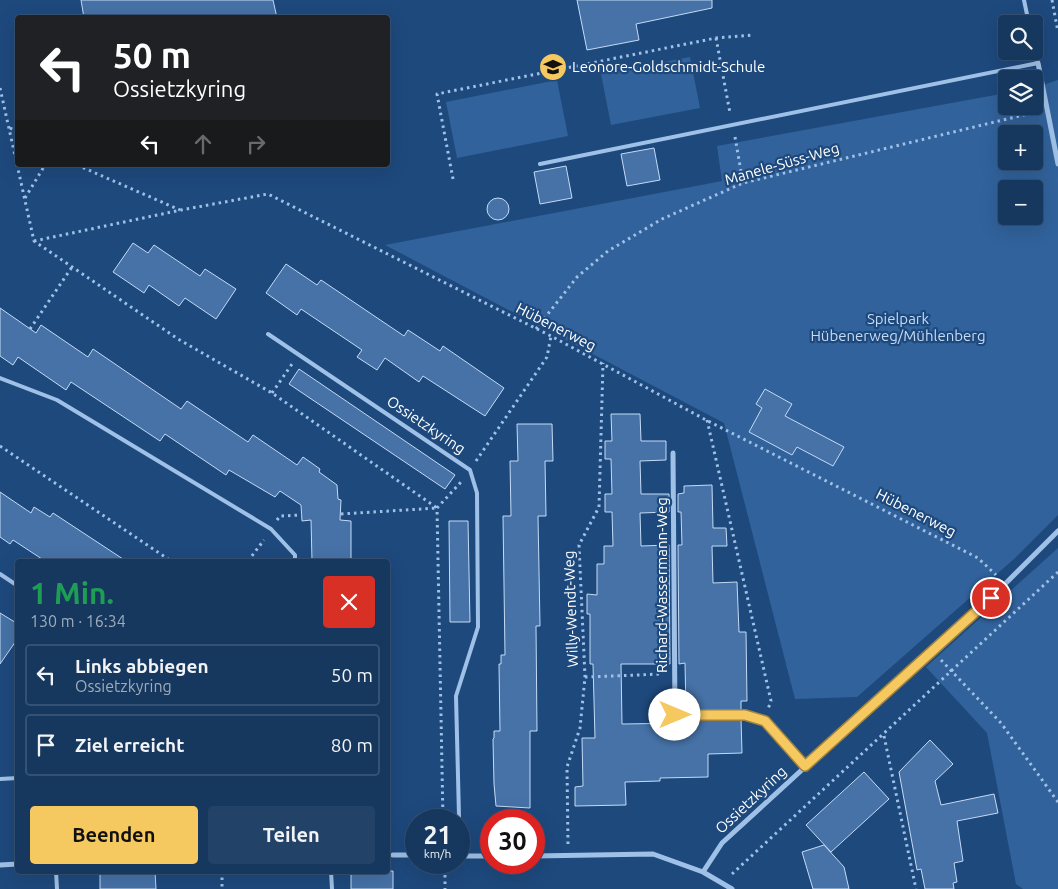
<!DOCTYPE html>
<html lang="de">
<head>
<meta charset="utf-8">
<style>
	body { margin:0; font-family:Ubuntu,sans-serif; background:#234267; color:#f1f3f6; height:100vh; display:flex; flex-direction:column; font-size:19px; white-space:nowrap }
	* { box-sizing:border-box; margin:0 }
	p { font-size:16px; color:#9eacbc }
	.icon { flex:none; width:28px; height:28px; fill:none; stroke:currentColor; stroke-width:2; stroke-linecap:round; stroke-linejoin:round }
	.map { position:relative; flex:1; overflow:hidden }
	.sheet { position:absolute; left:15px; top:559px; width:375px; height:315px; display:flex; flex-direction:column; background:#16375e; border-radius:5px; box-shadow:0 5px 20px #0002,0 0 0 1px #355173 }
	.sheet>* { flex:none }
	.guide { position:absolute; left:15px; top:15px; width:375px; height:152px; border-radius:5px; box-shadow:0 5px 20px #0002,0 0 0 1px #355173; background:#202124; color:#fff; overflow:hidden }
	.fabs { position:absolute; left:998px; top:15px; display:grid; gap:10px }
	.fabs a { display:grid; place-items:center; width:45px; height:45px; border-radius:5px; background:#16375e; box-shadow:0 5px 20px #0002,0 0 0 1px #355173; font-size:25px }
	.speed { position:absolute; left:405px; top:809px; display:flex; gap:10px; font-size:25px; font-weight:700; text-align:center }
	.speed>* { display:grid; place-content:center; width:65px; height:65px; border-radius:50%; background:#16375e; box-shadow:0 5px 20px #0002,0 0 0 1px #355173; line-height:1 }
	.speed small { font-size:12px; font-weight:400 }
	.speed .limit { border:8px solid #d22; background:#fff; color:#111 }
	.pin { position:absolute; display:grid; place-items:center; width:42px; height:42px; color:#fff; margin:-21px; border:2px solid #fff; border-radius:50%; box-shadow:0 1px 5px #0007 }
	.me { position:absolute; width:55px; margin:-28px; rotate:90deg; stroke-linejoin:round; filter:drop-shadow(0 0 4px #0008) }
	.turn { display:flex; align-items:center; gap:18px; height:105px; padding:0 15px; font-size:22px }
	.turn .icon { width:65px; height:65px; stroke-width:2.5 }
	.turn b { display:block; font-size:35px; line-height:42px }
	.lanes { display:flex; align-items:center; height:48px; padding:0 15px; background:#0003; justify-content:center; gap:25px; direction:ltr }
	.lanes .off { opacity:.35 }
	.round { display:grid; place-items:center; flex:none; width:52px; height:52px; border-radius:5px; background:#234267 }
	.head { display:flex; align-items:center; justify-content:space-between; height:85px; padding:0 15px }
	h1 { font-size:30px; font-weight:700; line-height:38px; color:#1e9e55 }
	.action { display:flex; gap:10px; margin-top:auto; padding:10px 15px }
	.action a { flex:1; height:58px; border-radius:5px; background:#f6c960; color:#111; font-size:20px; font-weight:700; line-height:58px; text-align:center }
	.action a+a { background:#234267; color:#f1f3f6 }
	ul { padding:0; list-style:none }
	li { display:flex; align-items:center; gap:15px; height:62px; margin:0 10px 8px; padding:0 5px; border:2px solid #355173; border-radius:5px }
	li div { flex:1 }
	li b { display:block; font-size:19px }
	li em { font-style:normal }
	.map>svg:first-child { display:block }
	.green { fill:#31629b; fill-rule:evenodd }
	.building { fill:#4672a7; stroke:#c4dbf6 }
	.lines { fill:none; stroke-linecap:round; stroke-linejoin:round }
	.path { stroke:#a0c1e7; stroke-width:3; stroke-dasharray:2.5 4; stroke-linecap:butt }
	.service { stroke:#a0c1e7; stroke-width:4 }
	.minor { stroke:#a0c1e7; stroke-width:5 }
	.route-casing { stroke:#a0833e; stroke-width:12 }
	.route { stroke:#f6c960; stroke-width:9 }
	.labels { text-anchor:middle; stroke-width:4.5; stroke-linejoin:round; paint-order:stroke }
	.poi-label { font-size:15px; fill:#fff; stroke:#1e497d; text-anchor:start }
	.street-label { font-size:15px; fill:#fff; stroke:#1e497d }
	.park-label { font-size:15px; fill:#c4dbf6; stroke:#1e497d }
</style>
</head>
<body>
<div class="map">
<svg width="1058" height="889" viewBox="0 0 1058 889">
	<rect width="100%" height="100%" fill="#1e497d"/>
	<path class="green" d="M690 57 700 108 611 125 601 74Z
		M557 80 568 136 457 158 446 102Z
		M1058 80V515L1014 559 857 697 795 699 724 423 385 245 722 181 717 146 1006 93V106H1034V88ZM1006 134H1034V161H1006ZM1006 189H1034V216H1006Z
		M1058 548V889H1023L1016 884 987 733 926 667Z"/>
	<path class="building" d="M81 0H273L277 18H84Z
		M577 0H712V8L636 24 639 40 587 50Z
		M654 148 660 180 627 186 621 154Z
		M566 166 572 198 540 204 534 172Z
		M487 209a11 11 0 1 1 22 0a11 11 0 1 1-22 0Z
		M133 243 148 253 154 245 200 276 205 269 236 289 216 319 185 298 179 306 149 285 144 293 113 272Z
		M286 264 317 285 321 280 404 336 408 330 440 351 443 346 504 388 485 416 423 376 419 382 385 358 377 370 357 357 362 350 301 309 297 315 266 293Z
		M0 308 36 333 41 325 88 357 93 349 181 409 187 401 248 442 253 435 297 465 303 457 320 469 319 472 337 485 338 499 341 500 340 520 351 521V561H312L311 520 302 521 301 505 280 491 275 497 229 470 226 475 165 434 160 441 71 382 66 390 18 357 13 365 0 356Z
		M299 369 455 475 445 489 289 384Z
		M765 389 792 404 785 416 844 447 833 466 797 447 792 455 749 432 762 408 756 404Z
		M611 414H640L641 441H666V460L640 461 641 494H669V512L640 513 641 546 669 545 670 664H621L622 724 687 723 686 719H741L742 753 708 754V777L660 778V781L625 782 626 805 575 806V787L583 786 582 738H595L593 664H590V614H587V594L597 595V564H604V546H613L612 512H605V494H612L611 459H605V441H612Z
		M517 424H552L553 461H545L546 516H538L540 626H536L537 731H530V808L496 806 494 784 493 739 494 738V731H500L499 664H501V655H505L503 516H511L510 461H518Z
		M712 485 713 528H726L727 546H712L713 583 737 582 739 632H746L747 701H741V711H686L685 663 679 664 678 545H682L681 512H678V494L684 493V486Z
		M0 492 31 513 34 507 50 517 53 513 126 561H45L13 540 10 544 0 537Z
		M449 521H468L470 622H450Z
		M0 613 18 624V638L0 664Z
		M930 740 953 764 935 781 941 805 994 794 998 813 957 821 963 861 954 863 957 882 953 883 954 889H925L921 869 917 870 899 772Z
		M864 772 889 799 831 852 806 825Z
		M824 845 844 867 849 889H813L802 852Z
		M100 871H155L156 889H100Z
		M357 871H393V889H351V872Z"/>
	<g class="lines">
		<path class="path" d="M1052 0 1058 32
			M716 38 730 113
			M0 88 34 241 178 339 272 393 437 508
			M10 128 18 132
			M735 137 743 183
			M77 165 180 210
			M453 179 437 94 716 38 754 35
			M25 198 45 165
			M34 241 181 210 268 194 551 336 706 420 978 558 996 575
			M30 329 72 267
			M536 329 577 277 608 251 662 219 743 183 1036 112
			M272 393 292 364
			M707 420 771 701 768 709
			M0 446 171 561
			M476 461 547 357 551 336
			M341 514 437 508
			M277 520 280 516 302 515
			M248 561 264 540
			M941 660 1001 723 1058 802
			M585 677 662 674
			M884 736 916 889
			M443 820 437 508 461 482
			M568 844 567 767 580 728 585 677 579 545 599 507 603 363
			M445 862V889
			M222 871V889
			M732 874 1058 572"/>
		<path class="service" d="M1024 0 1029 24
			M540 164 1038 63 1034 43
			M268 334 470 470 477 493 478 627 456 696 460 856
			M0 378 57 400 271 529 295 555V561
			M0 574 18 586
			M0 779 18 778
			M56 871 57 889
			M331 871 332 889"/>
		<path class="minor" d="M1038 63 1058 164
			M673 453 675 715H745L765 721 805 767
			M393 855H416
			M459 856H491
			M534 856 653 854 703 872 722 843 1005 584 1058 531
			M0 865 18 864
			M703 872 732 889"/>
	</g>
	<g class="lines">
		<g class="route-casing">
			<path id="route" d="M675 715H745L765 721 805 766 991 598"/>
		</g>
		<use href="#route" class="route"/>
	</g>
	<defs>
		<g id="school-disc" transform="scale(1.4375)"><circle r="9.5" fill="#f6c960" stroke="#1e497d"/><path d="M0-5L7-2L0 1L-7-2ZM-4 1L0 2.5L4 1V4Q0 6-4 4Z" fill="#111"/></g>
	</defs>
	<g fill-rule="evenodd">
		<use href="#school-disc" x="553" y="67"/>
	</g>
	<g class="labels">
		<g class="poi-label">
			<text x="572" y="72">Leonore-Goldschmidt-Schule</text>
		</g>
		<g class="street-label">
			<text transform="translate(782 164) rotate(-16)" y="5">Manele-Süss-Weg</text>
			<text transform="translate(556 327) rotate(27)" y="5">Hübenerweg</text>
			<text transform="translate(426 425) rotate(34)" y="5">Ossietzkyring</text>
			<text transform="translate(916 513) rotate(27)" y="5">Hübenerweg</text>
			<text transform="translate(662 585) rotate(-90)" y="5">Richard-Wassermann-Weg</text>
			<text transform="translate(571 609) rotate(-92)" y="5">Willy-Wendt-Weg</text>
			<text transform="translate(751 800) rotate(-43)" y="5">Ossietzkyring</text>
		</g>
		<g class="park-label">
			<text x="898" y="324">Spielpark<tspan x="898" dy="17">Hübenerweg/Mühlenberg</tspan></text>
		</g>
	</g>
</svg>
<div class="fabs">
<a><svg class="icon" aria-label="search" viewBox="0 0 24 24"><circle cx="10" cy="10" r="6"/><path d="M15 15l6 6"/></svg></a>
<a><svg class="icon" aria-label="layers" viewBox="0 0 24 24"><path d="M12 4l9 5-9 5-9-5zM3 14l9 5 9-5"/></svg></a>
<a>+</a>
<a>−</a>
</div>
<div class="speed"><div>21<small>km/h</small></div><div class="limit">30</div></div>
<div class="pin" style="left:991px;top:598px;background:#d93025"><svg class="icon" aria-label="arrive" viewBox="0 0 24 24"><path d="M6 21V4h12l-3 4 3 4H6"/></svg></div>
<svg class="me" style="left:675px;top:715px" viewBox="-20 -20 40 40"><circle r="19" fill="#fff"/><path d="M0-13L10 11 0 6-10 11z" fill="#f6c960"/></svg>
<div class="guide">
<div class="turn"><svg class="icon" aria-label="left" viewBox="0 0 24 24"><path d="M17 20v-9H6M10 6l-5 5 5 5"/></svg><div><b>50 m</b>Ossietzkyring</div></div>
<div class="lanes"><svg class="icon" aria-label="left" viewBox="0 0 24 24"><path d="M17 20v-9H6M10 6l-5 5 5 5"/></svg><svg class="icon off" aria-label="ahead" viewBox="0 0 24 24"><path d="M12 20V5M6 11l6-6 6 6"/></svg><svg class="icon off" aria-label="right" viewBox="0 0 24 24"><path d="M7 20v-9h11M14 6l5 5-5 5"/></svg></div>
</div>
<section class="sheet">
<div class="head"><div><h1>1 Min.</h1><p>130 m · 16:34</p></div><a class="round" style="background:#d93025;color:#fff"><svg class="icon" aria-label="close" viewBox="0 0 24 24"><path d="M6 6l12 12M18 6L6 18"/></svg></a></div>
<ul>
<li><svg class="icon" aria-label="left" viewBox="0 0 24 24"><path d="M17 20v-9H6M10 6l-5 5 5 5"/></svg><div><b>Links abbiegen</b><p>Ossietzkyring</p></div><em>50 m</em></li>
<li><svg class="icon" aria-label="arrive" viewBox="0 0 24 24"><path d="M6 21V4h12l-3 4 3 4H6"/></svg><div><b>Ziel erreicht</b></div><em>80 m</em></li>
</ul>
<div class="action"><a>Beenden</a><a>Teilen</a></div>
</section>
</div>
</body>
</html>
